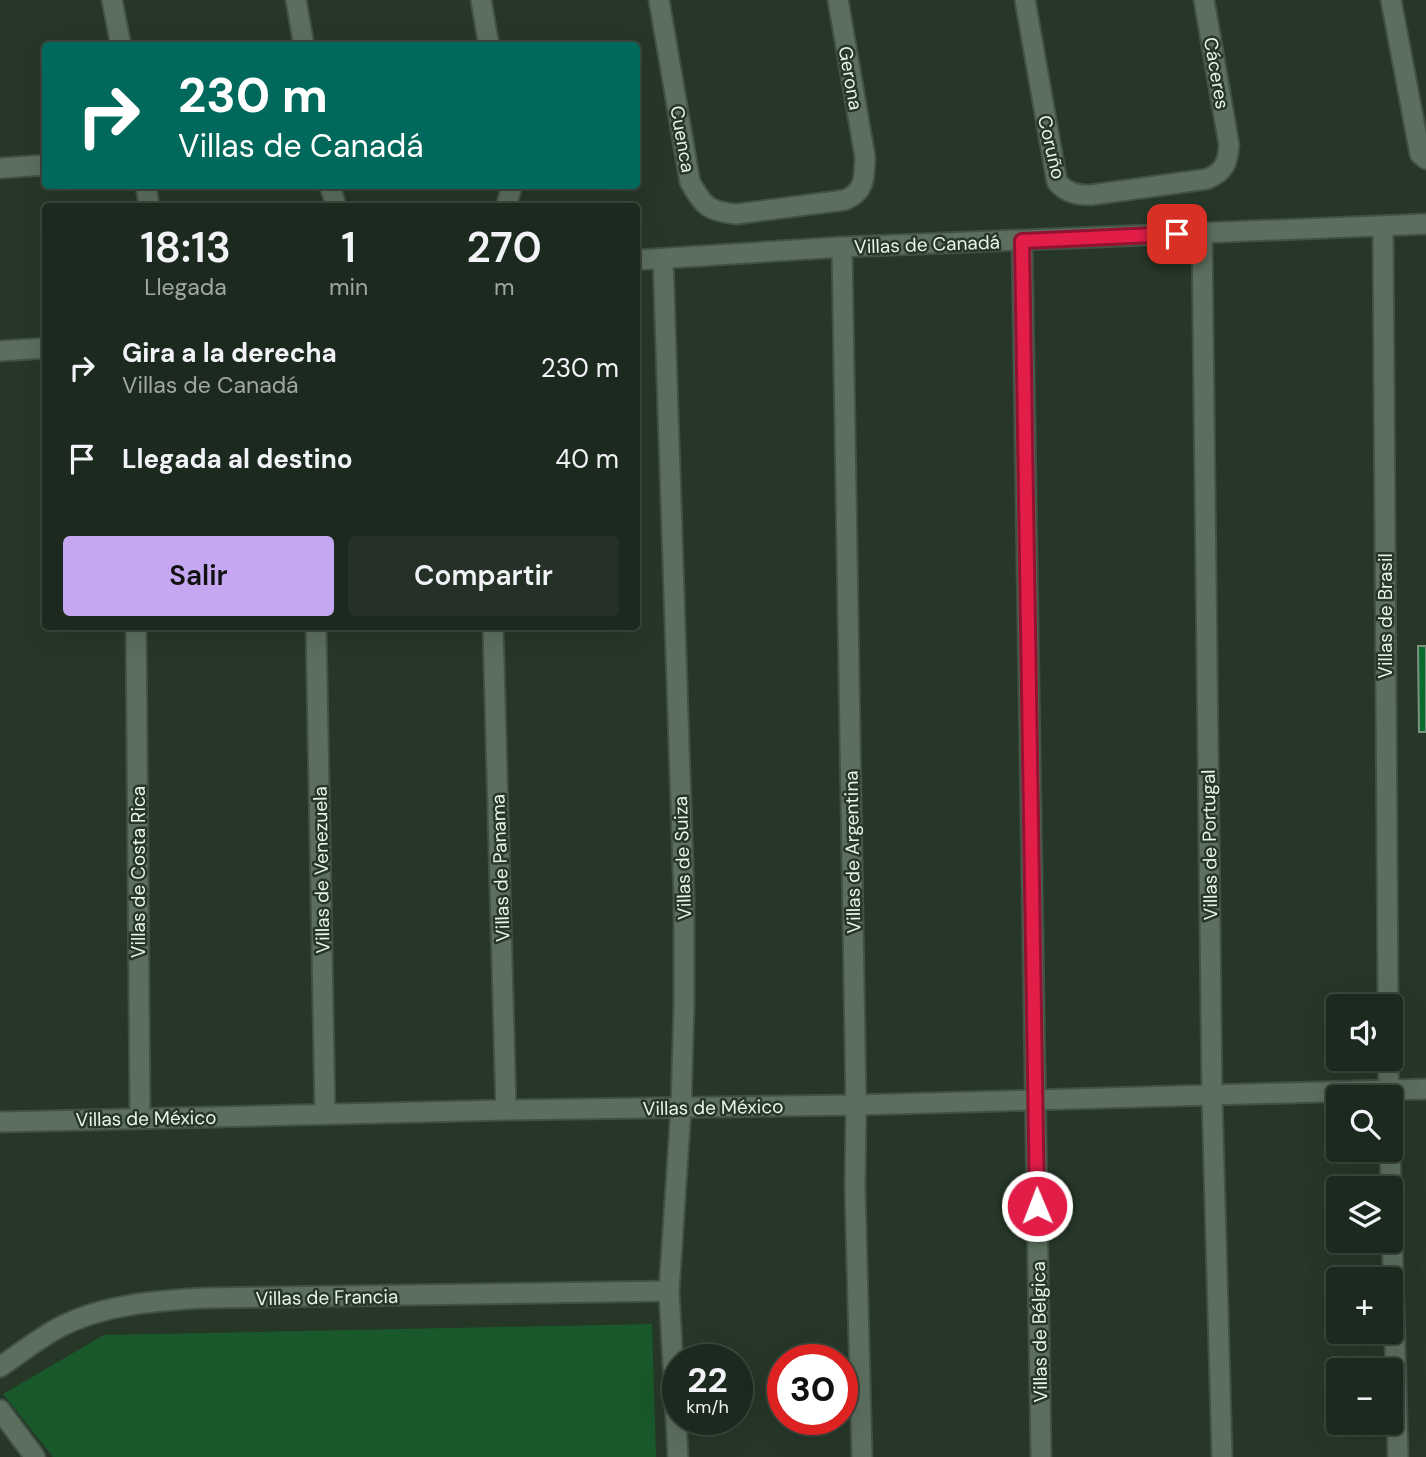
<!DOCTYPE html>
<html lang="es">
<head>
<meta charset="utf-8">
<style>
  :root { --surface:#1c291e; --page:#253127; --text:#f1f3f6; --muted:#a0a6a4; --line:#3a453c; --accent:#c5a7f1 }
  body { margin:0; font-family:"DM Sans",sans-serif; background:var(--page); color:var(--text); height:100vh; display:flex; flex-direction:column; font-size:26px; white-space:nowrap }
  * { box-sizing:border-box; margin:0 }
  p { font-size:23px; color:var(--muted) }
  .icon { flex:none; width:38px; height:38px; fill:none; stroke:currentColor; stroke-width:2; stroke-linecap:round; stroke-linejoin:round }
  .map { position:relative; flex:1; overflow:hidden }
  .panel { position:absolute; left:42px; top:203px; width:598px; height:427px; display:flex; flex-direction:column; background:var(--surface); border-radius:7px; box-shadow:0 7px 28px #0002,0 0 0 2px var(--line) }
  .panel>* { flex:none }
  .guide { position:absolute; left:42px; top:42px; width:598px; height:147px; border-radius:7px; box-shadow:0 7px 28px #0002,0 0 0 2px var(--line); background:#00695c; color:#fff; overflow:hidden }
  .tools { position:absolute; left:1326px; top:994px; display:grid; gap:14px }
  .tools a { display:grid; place-items:center; width:77px; height:77px; border-radius:7px; background:var(--surface); box-shadow:0 7px 28px #0002,0 0 0 2px var(--line); font-size:35px }
  .speed { position:absolute; left:662px; top:1344px; display:flex; gap:14px; font-size:35px; font-weight:700; text-align:center }
  .speed>* { display:grid; place-content:center; width:91px; height:91px; border-radius:50%; background:var(--surface); box-shadow:0 7px 28px #0002,0 0 0 2px var(--line); line-height:1 }
  .speed small { font-size:18px; font-weight:400 }
  .speed .limit { border:10px solid #d22; background:#fff; color:#111 }
  .pin { position:absolute; display:grid; place-items:center; width:60px; height:60px; color:#fff; margin:-30px; border-radius:14px; box-shadow:0 4px 10px #0006 }
  .me { position:absolute; width:77px; margin:-38px; rotate:359deg; stroke-linejoin:round; filter:drop-shadow(0 0 5px #0008) }
  .turn { display:flex; align-items:center; gap:24px; height:147px; padding:0 21px; font-size:32px }
  .turn .icon { width:91px; height:91px; stroke-width:2.5 }
  .turn b { display:block; font-size:49px; line-height:60px }
  .eta { display:flex; justify-content:space-evenly; align-items:center; height:119px; text-align:center }
  .eta b { font-size:42px; font-weight:600; line-height:49px }
  .button { display:flex; gap:14px; margin-top:auto; padding:14px 21px }
  .button a { flex:1; height:80px; border-radius:7px; background:var(--accent); color:#111; font-size:28px; font-weight:600; line-height:80px; text-align:center }
  .button a+a { background:var(--page); color:var(--text) }
  ul { padding:0; list-style:none }
  li { display:flex; align-items:center; gap:21px; height:91px; padding:0 21px }
  li div { flex:1 }
  li b { display:block; font-size:26px }
  li em { font-style:normal }
  .map>svg:first-child { display:block }
  .green { fill:#19582a }
  .building { fill:#086c2c; stroke:#7d917f; stroke-width:2 }
  .lines { fill:none; stroke-linecap:round; stroke-linejoin:round }
  .minor-casing { stroke:#425145; stroke-width:23 }
  .minor { stroke:#5c6f5e; stroke-width:19 }
  .route-casing { stroke:#92132f; stroke-width:18 }
  .route { stroke:#e11d48; stroke-width:12 }
  .labels { text-anchor:middle; stroke-width:5; stroke-linejoin:round; paint-order:stroke }
  .street-label { font-size:19px; fill:#e8f3e9; stroke:#263728 }
</style>
</head>
<body>
<div class="map">
<svg width="1426" height="1457" viewBox="0 0 1426 1457">
  <rect width="100%" height="100%" fill="#263728"/>
  <path class="green" d="M652,1324l4,133h-603l-50,-63 101,-59z"/>
  <path class="building" d="M1418,646h8v86h-7z"/>
  <g class="lines">
    <g class="minor-casing">
      <path id="minor" d="M112,0l9,46
        M296,0l8,46
        M481,0l8,46
        M659,0l31,182c13,24 19,30 47,32l108,-14c21,-9 19,-23 20,-43l-27,-157
        M1025,0l32,182c10,11 19,13 34,13l116,-16c17,-7 21,-16 22,-34l-25,-145
        M1391,0l29,154 6,5
        M0,168l46,-3
        M146,186l3,20
        M330,186l6,20
        M506,206l6,-20
        M1383,227l5,779
        M1202,233l10,863 10,361
        M1022,241l19,1216
        M842,247l14,858 -1,84 7,268
        M663,259l21,639v107l-3,103 -12,183 9,166
        M637,260l205,-13 584,-23
        M0,351l46,-3
        M136,626l4,491
        M316,626l9,488
        M493,626l13,484
        M1388,1059l1,38
        M0,1122l506,-12 350,-5 570,-16
        M1390,1150l1,38
        M1391,1197l7,260
        M0,1367c19,-13 38,-28 58,-39 45,-24 98,-27 147,-30l464,-7
        M0,1410l35,47"/>
    </g>
    <use href="#minor" class="minor"/>
  </g>
  <g class="lines">
    <g class="route-casing">
      <path id="route" d="M1037,1206l-15,-965 155,-7"/>
    </g>
    <use href="#route" class="route"/>
  </g>
  <g class="labels">
    <g class="street-label">
      <text transform="translate(1217 73) rotate(80)" y="7">Cáceres</text>
      <text transform="translate(851 78) rotate(80)" y="7">Gerona</text>
      <text transform="translate(683 139) rotate(80)" y="7">Cuenca</text>
      <text transform="translate(1052 147) rotate(77)" y="7">Coruño</text>
      <text transform="translate(927 244) rotate(-2)" y="7">Villas de Canadá</text>
      <text transform="translate(1385 616) rotate(-90)" y="7">Villas de Brasil</text>
      <text transform="translate(1209 845) rotate(-91)" y="7">Villas de Portugal</text>
      <text transform="translate(852 852) rotate(-91)" y="7">Villas de Argentina</text>
      <text transform="translate(682 858) rotate(-92)" y="7">Villas de Suiza</text>
      <text transform="translate(500 868) rotate(-92)" y="7">Villas de Panama</text>
      <text transform="translate(321 870) rotate(-91)" y="7">Villas de Venezuela</text>
      <text transform="translate(138 872) rotate(-90)" y="7">Villas de Costa Rica</text>
      <text transform="translate(713 1107) rotate(-1)" y="7">Villas de México</text>
      <text transform="translate(146 1118) rotate(-1)" y="7">Villas de México</text>
      <text transform="translate(327 1297) rotate(-1)" y="7">Villas de Francia</text>
      <text transform="translate(1039 1332) rotate(-91)" y="7">Villas de Bélgica</text>
    </g>
  </g>
</svg>
<div class="tools">
<a><svg class="icon" aria-label="sound" viewBox="0 0 24 24"><path d="M4 9h4l5-4v14l-5-4H4zM17 9q2 3 0 6"/></svg></a>
<a><svg class="icon" aria-label="search" viewBox="0 0 24 24"><circle cx="10" cy="10" r="6"/><path d="M15 15l6 6"/></svg></a>
<a><svg class="icon" aria-label="layers" viewBox="0 0 24 24"><path d="M12 4l9 5-9 5-9-5zM3 14l9 5 9-5"/></svg></a>
<a>+</a>
<a>−</a>
</div>
<div class="speed"><div>22<small>km/h</small></div><div class="limit">30</div></div>
<div class="pin" style="left:1177px;top:234px;background:#d93025"><svg class="icon" aria-label="arrive" viewBox="0 0 24 24"><path d="M6 21V4h12l-3 4 3 4H6"/></svg></div>
<svg class="me" style="left:1037px;top:1206px" viewBox="-20 -20 40 40"><circle r="17" fill="#e11d48" stroke="#fff" stroke-width="3"/><path d="M0-11L8 9 0 5-8 9z" fill="#fff"/></svg>
<div class="guide">
<div class="turn"><svg class="icon" aria-label="right" viewBox="0 0 24 24"><path d="M7 20v-9h11M14 6l5 5-5 5"/></svg><div><b>230 m</b>Villas de Canadá</div></div>
</div>
<section class="panel">
<div class="eta">
<div><b>18:13</b><p>Llegada</p></div>
<div><b>1</b><p>min</p></div>
<div><b>270</b><p>m</p></div>
</div>
<ul>
<li><svg class="icon" aria-label="right" viewBox="0 0 24 24"><path d="M7 20v-9h11M14 6l5 5-5 5"/></svg><div><b>Gira a la derecha</b><p>Villas de Canadá</p></div><em>230 m</em></li>
<li><svg class="icon" aria-label="arrive" viewBox="0 0 24 24"><path d="M6 21V4h12l-3 4 3 4H6"/></svg><div><b>Llegada al destino</b></div><em>40 m</em></li>
</ul>
<div class="button"><a>Salir</a><a>Compartir</a></div>
</section>
</div>
</body>
</html>
